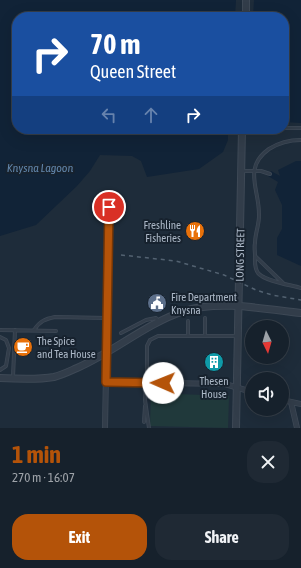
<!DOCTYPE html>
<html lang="en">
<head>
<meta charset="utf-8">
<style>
  :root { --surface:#16212c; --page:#1f2934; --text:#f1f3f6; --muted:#9ea3a9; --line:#353e48; --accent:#b45309 }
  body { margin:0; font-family:"Asap Condensed",sans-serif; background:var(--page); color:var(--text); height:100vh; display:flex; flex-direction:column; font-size:15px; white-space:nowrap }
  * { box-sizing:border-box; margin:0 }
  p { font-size:13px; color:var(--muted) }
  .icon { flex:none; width:22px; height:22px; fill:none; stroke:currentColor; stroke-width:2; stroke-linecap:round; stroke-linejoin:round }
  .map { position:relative; height:428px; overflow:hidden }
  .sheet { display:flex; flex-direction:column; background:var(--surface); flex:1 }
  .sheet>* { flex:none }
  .guide { position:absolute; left:12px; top:12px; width:277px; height:122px; border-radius:16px; box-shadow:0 4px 16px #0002,0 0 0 1px var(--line); background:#1a4fa0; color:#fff; overflow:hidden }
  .needle { width:26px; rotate:175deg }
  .buttons { position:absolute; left:245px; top:320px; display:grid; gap:8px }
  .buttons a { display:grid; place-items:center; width:44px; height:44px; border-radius:50%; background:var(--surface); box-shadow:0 4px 16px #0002,0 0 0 1px var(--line); font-size:20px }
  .pin { position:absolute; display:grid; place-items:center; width:34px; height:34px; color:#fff; margin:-17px; border:2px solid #fff; border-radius:50%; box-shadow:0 1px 4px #0007 }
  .me { position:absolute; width:44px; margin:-22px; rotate:271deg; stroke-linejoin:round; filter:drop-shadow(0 0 3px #0008) }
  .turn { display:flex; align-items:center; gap:14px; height:84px; padding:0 12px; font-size:18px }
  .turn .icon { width:52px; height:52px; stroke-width:2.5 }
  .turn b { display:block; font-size:28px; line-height:34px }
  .lanes { display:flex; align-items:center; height:38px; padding:0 12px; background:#0003; justify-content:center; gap:20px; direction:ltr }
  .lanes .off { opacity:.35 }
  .round { display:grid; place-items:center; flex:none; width:42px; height:42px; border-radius:16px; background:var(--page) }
  .summary { display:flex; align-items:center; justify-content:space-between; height:68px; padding:0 12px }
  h1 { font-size:24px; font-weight:700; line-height:30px; color:var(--accent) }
  .primary-button { display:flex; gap:8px; margin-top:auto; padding:8px 12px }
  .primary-button a { flex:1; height:46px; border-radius:16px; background:var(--accent); color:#fff; font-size:16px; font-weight:700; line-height:46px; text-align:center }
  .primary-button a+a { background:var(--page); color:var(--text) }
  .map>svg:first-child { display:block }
  .green { fill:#20393b }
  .water { fill:#112337 }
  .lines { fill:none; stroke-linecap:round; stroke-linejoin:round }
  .service-casing { stroke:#3e4956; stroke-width:4 }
  .minor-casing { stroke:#3e4956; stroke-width:6 }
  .tertiary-casing { stroke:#3e4956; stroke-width:8 }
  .service { stroke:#323d4a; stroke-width:2.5 }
  .minor { stroke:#323d4a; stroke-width:4.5 }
  .tertiary { stroke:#323d4a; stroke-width:6 }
  .rail { stroke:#536271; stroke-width:1.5; stroke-dasharray:4 4; stroke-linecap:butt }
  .route-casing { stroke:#753606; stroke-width:10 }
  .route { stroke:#b45309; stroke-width:7 }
  .labels { text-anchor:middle; stroke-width:4; stroke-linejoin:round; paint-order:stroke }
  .poi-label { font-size:11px; fill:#acb8c7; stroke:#17222e; text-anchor:start }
  .street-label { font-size:11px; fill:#acb8c7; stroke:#17222e }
  .water-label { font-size:12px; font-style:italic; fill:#6185aa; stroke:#17222e }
</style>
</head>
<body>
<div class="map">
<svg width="301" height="428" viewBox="0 0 301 428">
  <rect width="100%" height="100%" fill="#1e2c3a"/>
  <path class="green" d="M151,393l78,3 -1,32 -78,-2z"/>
  <path class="water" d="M0,0h236l-1,17h-218v112h211v11l-5,12 -24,17 -52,8 -6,-16 -9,-5 -32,-1 -10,16 -13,15 -41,39 -36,11z
    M254,0h47v123l-17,-1v-105h-31z
    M296,161h5v105l-24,-11v-17l5,-9v-24l-7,-15 3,-8 -10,-6 3,-5 9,5 -2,-6z"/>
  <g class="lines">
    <g class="service-casing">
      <path id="service" d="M284,128h17
        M301,140c-12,0 -21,2 -32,9 -27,19 -9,41 -10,67 0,9 -4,18 -4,27 -1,4 0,8 0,12 0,7 -1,12 3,18 6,8 33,12 43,15
        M242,171h19l9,3
        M255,256l28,27
        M205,318v18
        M188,321v15
        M0,330l56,1
        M34,330c6,-9 11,-11 21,-13l52,1
        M121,333l25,-13 10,-2 2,3
        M0,337l6,3 3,8 -3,18 -6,4
        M13,377l2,-47
        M146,383l-1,17 4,28
        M147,383v-37l3,-6 8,-4h80
        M144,422l1,-16"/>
    </g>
    <g class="minor-casing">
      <path id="minor" d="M106,382l119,2 27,8
        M282,400l19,4
        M291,402l6,26
        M105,428l4,-221"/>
    </g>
    <g class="tertiary-casing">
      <path id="tertiary" d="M246,17v-17
        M0,378c18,1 37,2 54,-1 8,-2 16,-6 23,-9 37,-16 68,-44 107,-57 35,-11 81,-2 117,2
        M236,428l6,-299"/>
    </g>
    <use href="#service" class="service"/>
    <use href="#minor" class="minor"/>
    <use href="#tertiary" class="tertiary"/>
    <path class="rail" d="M121,255l55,6 48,14 32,15 16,5 29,5"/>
  </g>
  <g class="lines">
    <g class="route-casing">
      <path id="route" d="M109,207l-3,175 57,1"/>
    </g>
    <use href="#route" class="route"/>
  </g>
  <defs>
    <g id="restaurant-disc" transform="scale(1)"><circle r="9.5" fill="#e8710a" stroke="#17222e"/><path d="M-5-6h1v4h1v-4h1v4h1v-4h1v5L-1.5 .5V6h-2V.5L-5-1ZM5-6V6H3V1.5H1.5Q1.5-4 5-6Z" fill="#fff"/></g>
    <g id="civic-disc" transform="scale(1)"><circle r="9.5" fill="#5c6f8a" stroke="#17222e"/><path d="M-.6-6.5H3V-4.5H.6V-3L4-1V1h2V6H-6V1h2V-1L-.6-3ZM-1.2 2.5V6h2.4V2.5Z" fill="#fff"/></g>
    <g id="cafe-disc" transform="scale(1)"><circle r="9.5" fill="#e8710a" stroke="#17222e"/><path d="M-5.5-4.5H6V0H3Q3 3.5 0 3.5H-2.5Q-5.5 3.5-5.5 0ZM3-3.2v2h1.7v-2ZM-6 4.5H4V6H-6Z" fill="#fff"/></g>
    <g id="building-disc" transform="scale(1)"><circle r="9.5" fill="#0f9aa8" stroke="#17222e"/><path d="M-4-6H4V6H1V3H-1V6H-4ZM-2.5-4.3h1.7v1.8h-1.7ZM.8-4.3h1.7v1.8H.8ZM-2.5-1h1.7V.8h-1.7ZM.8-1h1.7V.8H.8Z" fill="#fff"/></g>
  </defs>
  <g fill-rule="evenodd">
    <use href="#restaurant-disc" x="195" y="231"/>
    <use href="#civic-disc" x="157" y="303"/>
    <use href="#cafe-disc" x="23" y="347"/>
    <use href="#building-disc" x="214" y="362"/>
  </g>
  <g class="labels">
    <g class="poi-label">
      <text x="181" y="229" text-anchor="end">Freshline<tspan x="181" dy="13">Fisheries</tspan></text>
      <text x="171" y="301">Fire Department<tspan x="171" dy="13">Knysna</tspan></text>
      <text x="37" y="345">The Spice<tspan x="37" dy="13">and Tea House</tspan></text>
      <text x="214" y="385" text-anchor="middle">Thesen<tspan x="214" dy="13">House</tspan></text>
    </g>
    <g class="street-label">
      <text transform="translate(240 255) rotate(-89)" y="4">LONG STREET</text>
    </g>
    <g class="water-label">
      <text x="40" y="172">Knysna Lagoon</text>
    </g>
  </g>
</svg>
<div class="buttons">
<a><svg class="needle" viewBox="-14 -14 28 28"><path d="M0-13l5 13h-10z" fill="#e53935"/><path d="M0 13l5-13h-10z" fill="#9ea3a9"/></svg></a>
<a><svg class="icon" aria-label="sound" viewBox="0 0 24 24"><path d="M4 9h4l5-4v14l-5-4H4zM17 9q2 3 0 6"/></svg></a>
</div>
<div class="pin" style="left:109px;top:207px;background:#d93025"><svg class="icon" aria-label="arrive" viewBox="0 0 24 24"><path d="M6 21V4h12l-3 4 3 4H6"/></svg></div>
<svg class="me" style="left:163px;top:383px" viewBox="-20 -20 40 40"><circle r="19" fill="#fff"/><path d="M0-13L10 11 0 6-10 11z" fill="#b45309"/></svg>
<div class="guide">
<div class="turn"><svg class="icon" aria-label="right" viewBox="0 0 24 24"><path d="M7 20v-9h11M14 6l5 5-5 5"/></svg><div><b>70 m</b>Queen Street</div></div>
<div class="lanes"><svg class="icon off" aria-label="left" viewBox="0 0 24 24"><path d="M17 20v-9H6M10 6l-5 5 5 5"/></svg><svg class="icon off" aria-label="ahead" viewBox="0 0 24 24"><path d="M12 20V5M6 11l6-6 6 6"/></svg><svg class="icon" aria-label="right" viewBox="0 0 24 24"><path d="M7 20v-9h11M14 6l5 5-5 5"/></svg></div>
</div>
</div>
<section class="sheet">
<div class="summary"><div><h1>1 min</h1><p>270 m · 16:07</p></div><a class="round"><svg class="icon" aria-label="close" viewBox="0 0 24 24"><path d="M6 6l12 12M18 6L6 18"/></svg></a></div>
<div class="primary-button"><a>Exit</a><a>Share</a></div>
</section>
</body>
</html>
